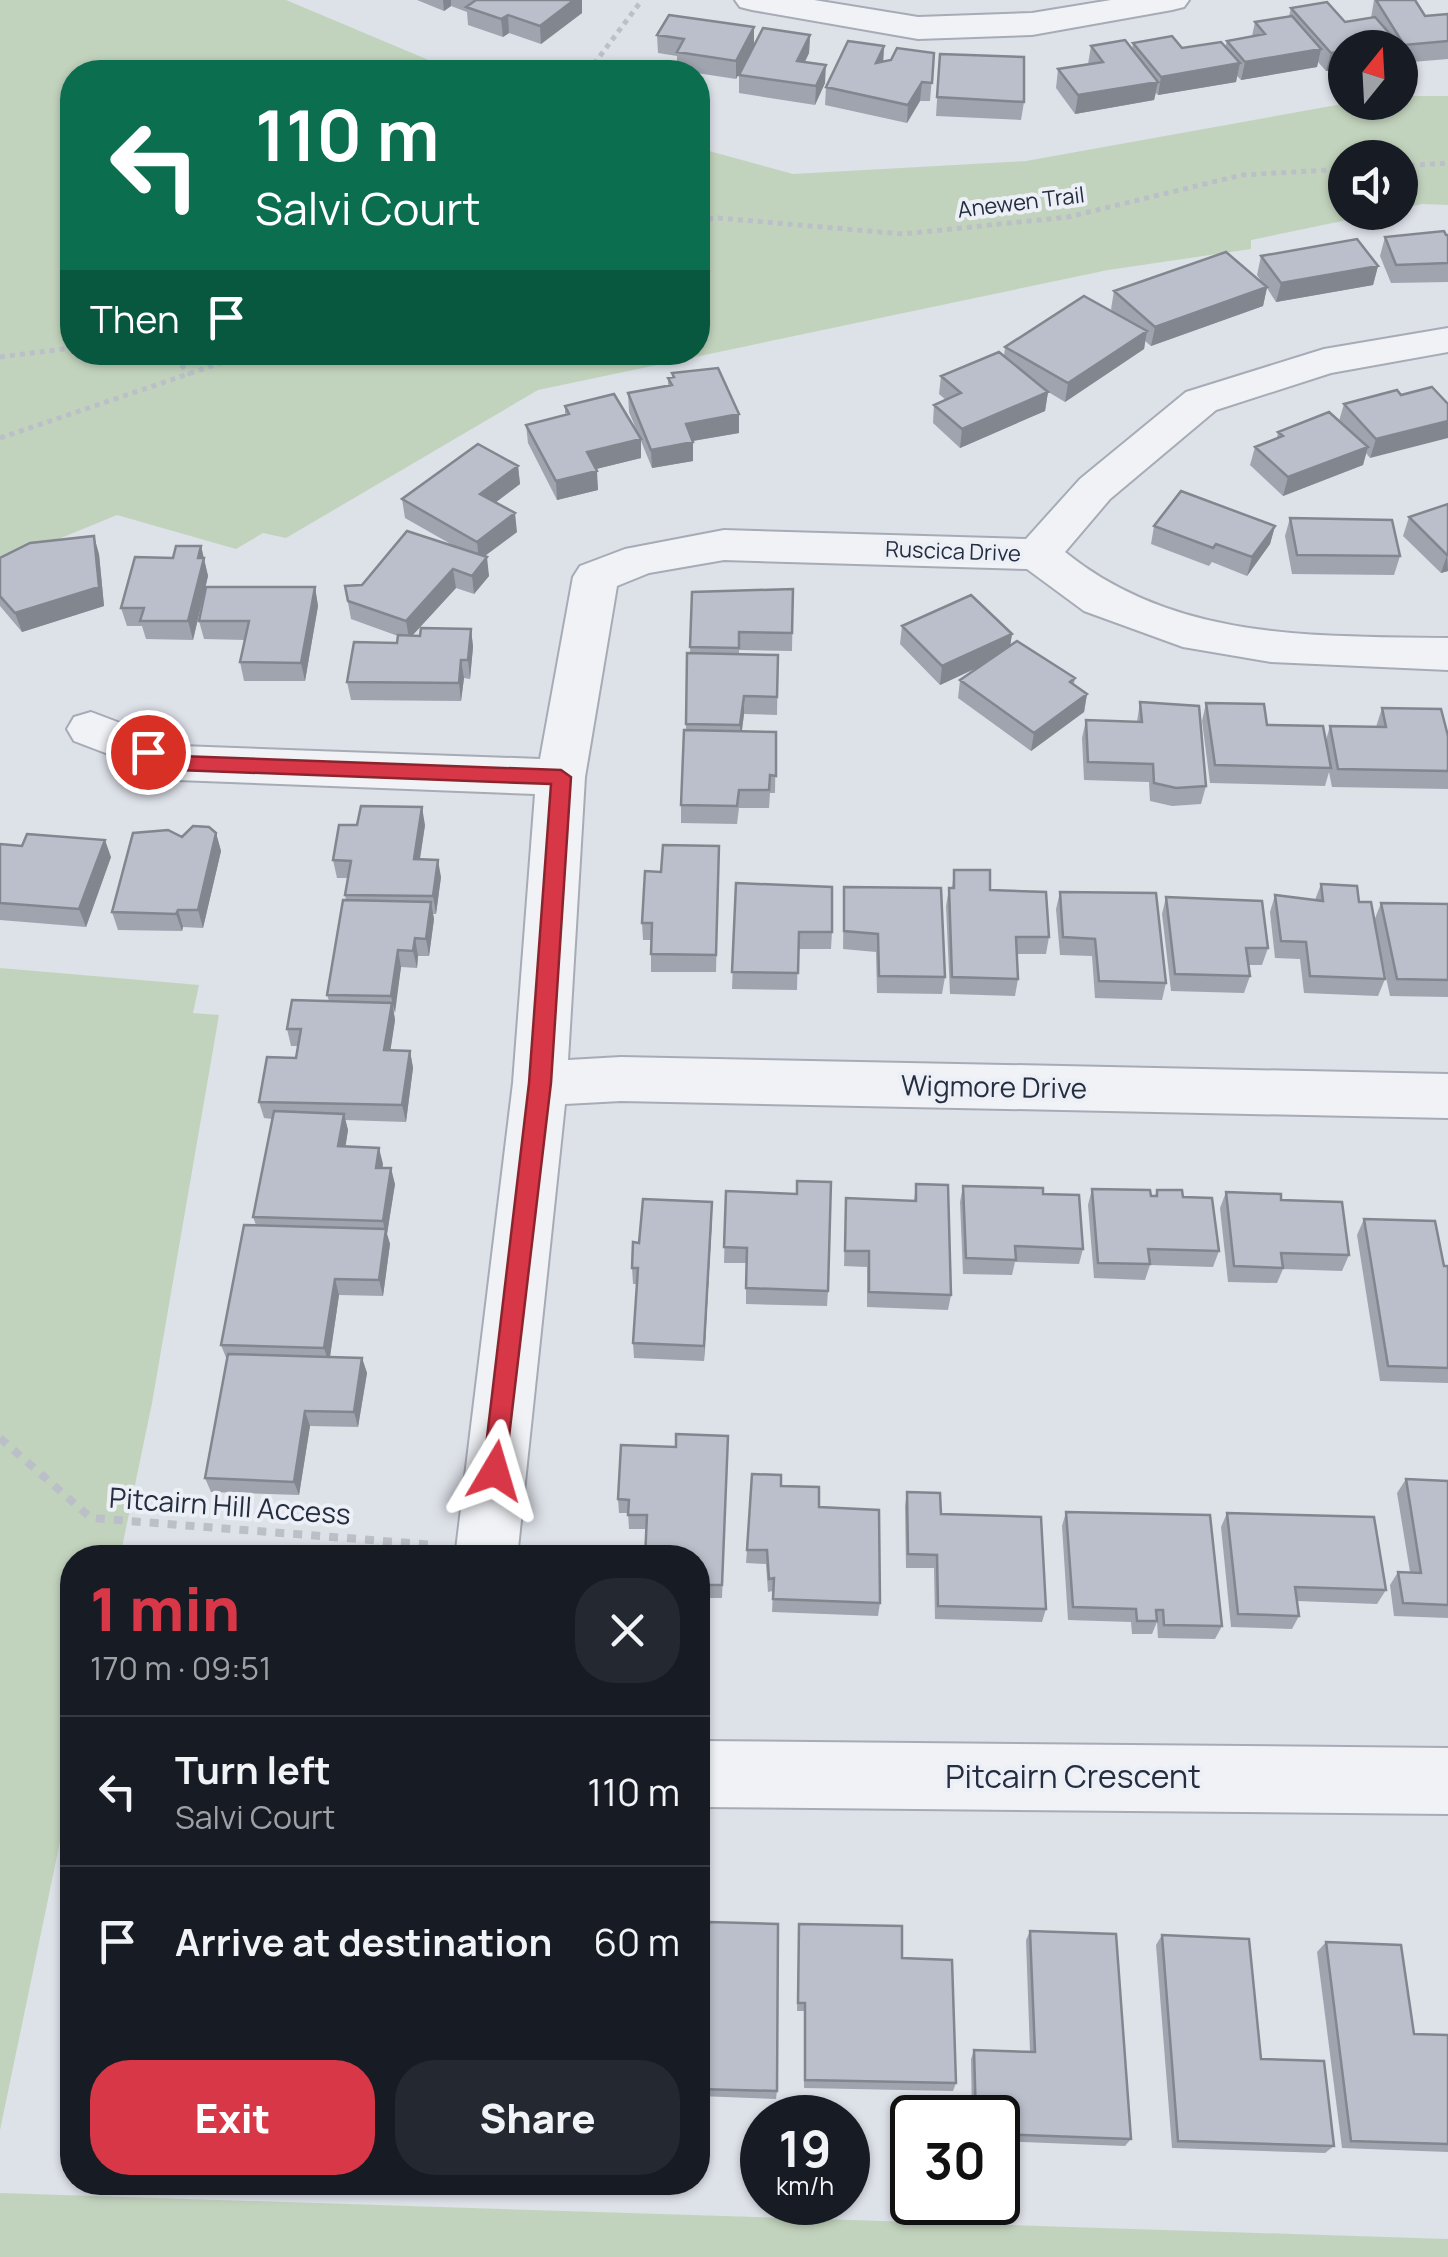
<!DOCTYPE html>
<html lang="en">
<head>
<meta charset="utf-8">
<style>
  :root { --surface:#171b24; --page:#242831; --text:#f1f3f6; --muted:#9ea1a6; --line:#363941; --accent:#d83747 }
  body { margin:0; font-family:Manrope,sans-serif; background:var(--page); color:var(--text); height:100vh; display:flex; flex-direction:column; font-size:38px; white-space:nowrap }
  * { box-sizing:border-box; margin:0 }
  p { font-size:32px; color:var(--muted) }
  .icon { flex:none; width:55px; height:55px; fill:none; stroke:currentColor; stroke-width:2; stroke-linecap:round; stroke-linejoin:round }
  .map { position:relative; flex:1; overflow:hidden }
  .sheet { position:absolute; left:60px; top:1545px; width:650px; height:650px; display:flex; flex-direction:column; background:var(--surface); border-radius:40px; box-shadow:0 2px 8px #0004 }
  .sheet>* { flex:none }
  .guide { position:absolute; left:60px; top:60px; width:650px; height:305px; border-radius:40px; box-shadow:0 2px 8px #0004; background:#0b6e4f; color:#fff; overflow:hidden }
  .needle { width:65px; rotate:18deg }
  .tools { position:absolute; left:1328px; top:30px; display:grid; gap:20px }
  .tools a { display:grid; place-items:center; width:90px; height:90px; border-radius:50%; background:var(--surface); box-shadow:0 2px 8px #0004; font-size:50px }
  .speed { position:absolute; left:740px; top:2095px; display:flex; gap:20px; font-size:50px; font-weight:700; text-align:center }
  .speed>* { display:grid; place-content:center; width:130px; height:130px; border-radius:50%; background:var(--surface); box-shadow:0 2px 8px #0004; line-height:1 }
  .speed small { font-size:25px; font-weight:400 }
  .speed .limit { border:5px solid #111; border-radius:15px; background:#fff; color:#111 }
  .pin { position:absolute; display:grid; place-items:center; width:85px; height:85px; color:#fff; margin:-42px; border:5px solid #fff; border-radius:50%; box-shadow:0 2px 10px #0007 }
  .me { position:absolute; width:110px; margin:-55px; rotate:7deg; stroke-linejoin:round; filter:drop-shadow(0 0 8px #0008) }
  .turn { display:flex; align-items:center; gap:35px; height:210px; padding:0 30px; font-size:45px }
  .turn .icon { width:130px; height:130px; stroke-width:2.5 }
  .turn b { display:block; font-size:70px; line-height:85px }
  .then { display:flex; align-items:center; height:95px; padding:0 30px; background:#0003; gap:20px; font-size:38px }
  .round { display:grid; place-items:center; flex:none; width:105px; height:105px; border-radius:40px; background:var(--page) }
  .headline { display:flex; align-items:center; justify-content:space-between; height:170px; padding:0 30px }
  h1 { font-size:60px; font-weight:800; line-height:75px; color:var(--accent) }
  .button { display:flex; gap:20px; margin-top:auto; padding:20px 30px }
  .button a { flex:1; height:115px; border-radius:40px; background:var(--accent); color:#fff; font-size:40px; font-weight:800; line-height:115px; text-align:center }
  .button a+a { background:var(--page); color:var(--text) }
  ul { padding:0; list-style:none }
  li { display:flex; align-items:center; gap:30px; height:150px; padding:0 30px; border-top:2px solid var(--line) }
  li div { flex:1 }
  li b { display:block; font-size:38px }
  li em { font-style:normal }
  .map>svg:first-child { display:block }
  .green { fill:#c2d3bd }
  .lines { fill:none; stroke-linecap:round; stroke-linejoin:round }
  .street-casing { stroke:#a6abb6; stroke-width:4 }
  .path-far1 { stroke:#bbbfc7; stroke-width:5; stroke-dasharray:5 5; stroke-linecap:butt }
  .path { stroke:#bbbfc7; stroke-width:8; stroke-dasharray:9 9; stroke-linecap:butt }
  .street { fill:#f0f2f6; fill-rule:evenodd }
  .wall { fill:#a0a4af }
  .shaded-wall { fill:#82868e }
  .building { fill:#babfcb; stroke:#82868e; stroke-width:2.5 }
  .route { fill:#d83747; stroke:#8c242e; stroke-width:2.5 }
  .labels { text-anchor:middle; stroke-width:8; stroke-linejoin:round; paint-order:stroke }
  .far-street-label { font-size:22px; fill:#252d40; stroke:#ecf0f6 }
  .street-label { font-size:28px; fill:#252d40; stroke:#ecf0f6 }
  .near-street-label { font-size:32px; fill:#252d40; stroke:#ecf0f6 }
</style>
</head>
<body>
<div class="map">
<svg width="1448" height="2257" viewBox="0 0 1448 2257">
  <rect width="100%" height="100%" fill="#dde1e8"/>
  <path class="green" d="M0,0h286l171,72h-385v280h626v-204l95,26 233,-13 322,-58 52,-1v-6h48v109l-26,-1 -22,5v-51h-55v54l36,1 -130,27v9l-143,21 -570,120 -252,148 -23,-5 -27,16 -119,-34 -117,48z
    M0,968l199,17 -6,28 26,2 -67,388 -32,154 -48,1v226l-72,346z
    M0,2193l1448,46v18h-1448z"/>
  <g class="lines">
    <g class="street-casing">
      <path id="street" d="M735,0h79l104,17 114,-4 79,-13h78l-5,7 -12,3 -140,25 -114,4 -166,-29 -12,-3z
        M1448,328v24l-117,21 -115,37 -106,89 -45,53c110,89 248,84 383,86v32l-177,-8 -88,-15 -99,-36 -57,-42 -303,-9 -75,13 -32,13 -32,191 -17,283 53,-3 827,17v44l-827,-17 -56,3 -48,454h-62l58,-475 22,-289 -358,-14 -103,-39 -7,-12 7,-12 17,-5 90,34 359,13 33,-182 7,-11 45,-17 99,-19 302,9 54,-60 106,-87 138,-43z
        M698,1741l750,7v66l-750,-7z"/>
    </g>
    <path class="path-far1" d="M588,72l54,-72
      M1400,166l48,-3
      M698,220l20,-2 185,16 165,-17 174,-42 103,-6
      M155,352l20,7 16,16
      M0,357l72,-9
      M0,438l253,-86"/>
    <path class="path" d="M0,1438l91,80 344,27"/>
    <use href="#street" class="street"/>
  </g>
  <path class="wall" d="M417,0h165v13l-41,31 -32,-11 -6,4 -35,-12 -1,-13 -16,-6 -7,5z
    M1374,0h41l10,16 23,-2v45l-48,4v-15h-55v20l-19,3 -8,-9 -1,5 -76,13 -4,-4 -1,6 -78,13 -2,-2 -2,7 -79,14 -19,-26 2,-19 30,-5 3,-18 41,4 1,-7 49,5 43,-1 2,-6 25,-5 3,-14 34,-6 2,-8 54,14 26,-4z
    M754,27v18l-18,34 -59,-9v-14l-19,-3 -1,-18z
    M810,35l-1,18 -4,9 20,21 -10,22 -76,-12v-18z
    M884,46l-1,16 51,-9 -4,48h-10l-13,22 -82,-18 1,-18z
    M940,54l84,48 -3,18 -85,-4z
    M1448,235v47l-57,1 -11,-27 5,-19z
    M1261,256l117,10 -5,19 -97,17 -9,-14 -4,18 -112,40 -6,-5 -1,8 -79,53 -20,-12 3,2 -3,19 -85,37 -27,-25 1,-18 12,-5 -7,-6 2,-18 63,-20 1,-9 109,-34 -3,-4 3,-18 150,-6 -7,-10z
    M672,373l67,60 -46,8v20l-41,7 -11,-27v17l-45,11 2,21 -41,10 -29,-57 -2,-18 39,-10v-9l74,30 -10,-24 -1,-19 40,-7v-8l4,-1z
    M1397,390l-27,68 -4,-5 -3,12 -80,31 -33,-31 5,-18 22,-9 1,-6 61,-11 5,-17z
    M518,466l2,18 -24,18 21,30 -32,24 4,20 -15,18 -18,-6 -44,48 59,-7 2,18 -3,32 -6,-1 -3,23 -110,-1 -4,-18 50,-39 1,-7 -47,-17 -6,-33 17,-1 94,-38 -51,-29 -3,-19z
    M1448,504v67l-7,2 -38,-37 6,-19z
    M1290,518l110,38 -6,19 -102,-1 -7,-38z
    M1154,526h121l-5,18 -23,32 -35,-14 -3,4 -58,-22z
    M201,546l7,30 -15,64 -47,-1 -4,-13h-15l-6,-18 52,-50z
    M99,554l5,52 -82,26 -22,-26v-48z
    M315,587l3,19 -13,75h-61l-4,-19 5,-22 -41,-1 -5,-18z
    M793,589l-1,62 -53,-1v4l39,1 -1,60 -33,-1 -2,17 34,1 -1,61h-5l-1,15h-30l-2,16 -56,-1v-18l5,-75 1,-77 3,1 2,-62z
    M902,626l110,8 -2,12 65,32 -1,6 13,10 -3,18 -53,39 -73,-53 2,-18 22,-15 -42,20 -40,-41z
    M1140,702l66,84 -5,18 -29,2 -22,-5 -1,-19 -65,-2 -2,-42 4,-18 51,2z
    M1206,703l61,22 59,15 4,-14 46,1 6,-19 66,28v53l-116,-2 -3,-15 -4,14 -115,-3 -8,-62z
    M425,825l-5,34 21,18 -5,37h-3l1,5 -5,37h-11l-1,12 -16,-1 -7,46 1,7 -5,30 20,1 3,17 -7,54 -61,-2 3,10 -3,17 38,17 -1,4 13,16 -8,50 3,10 -7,52 -44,-1 -9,62 32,1 5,15 -9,54 -48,-1 -11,69 -88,-3 -6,-14 22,-118 -6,-15 35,-120 -3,-8 19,-98 -8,-1 -5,-16 37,-44 2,-12h-7l-4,-17 42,-28 -2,-6 19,-95 -1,-5 3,-17h-11l-4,-18z
    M216,833l5,18 -18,77 -20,-1 -1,4 -64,-1 -6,-18 70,-75z
    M0,844l111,13 -25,70 -86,-7z
    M719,846l-3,126h-65v-32h-8l-1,-17 19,-51z
    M954,870l36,20 59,47 -3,17h-29l1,25 -3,17 -65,-2 -4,-88 3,-18h3z
    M736,883l96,49 -1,17h-33l-1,41 -65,-1z
    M1321,884l38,18 26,77 -7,17 -74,-3 -4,-34 -25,-1 -5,-46 5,-17 40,5z
    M844,887l101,90 -3,17 -65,-1 -1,-41 -33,-3z
    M1060,892l106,91 -4,17 -67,-2 -3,-42 -32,-1 -4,-46z
    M1166,897l102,51 -6,17h-14l2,11 -6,17 -73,-2 -9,-77z
    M1381,903l67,1v93l-58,-1 -16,-75z
    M916,1184l35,111 -3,15 -81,-3v-40l-23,-1 2,-68 68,3z
    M963,1186l80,8 40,55 -4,15 -64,-2 -3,13 -49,-1 -3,-72z
    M1092,1189l63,7 2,-6 26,7 36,54 -6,16 -63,-2 -5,15 -51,-2 -6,-73z
    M726,1191l102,100 -1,15 -81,-2v-41h-22z
    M1226,1192l55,8 68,55 -7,16 -59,-2 -6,14 -49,-1 -8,-74z
    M712,1218l-8,143 -70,-3 -1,-15 4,-59h-4l-1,-16 7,-25z
    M1364,1219l80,47h4v117l-68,-2 -23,-146z
    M728,1436l-6,162h-24v-40l-51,-29h-18l-1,-16h-9l-1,-14 58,-52z
    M1406,1479l42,2v137l-54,-2 -4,-31 8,-13h12l-13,-79z
    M781,1486l38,21 61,96 -2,13 -106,-4 1,-21 -5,1 -2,-28 -20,-1 1,-13z
    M907,1492l34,22 105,95 -4,13 -107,-3 -1,-51h-28l-1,-62z
    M1066,1512l156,114 -7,13 -57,-1 -1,-16 -5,12h-20l-1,-12 -63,-2 -6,-94z
    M1227,1513l159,77 -9,14 -80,-3 2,15 -7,13 -61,-2 -10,-100z
    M799,1924l103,34 54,125 -3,8 -149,-3v-77h-7z
    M1030,1931l101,208 -6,7 -127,-5v-23h-26l-1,-59 3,-9 56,2 -4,-112z
    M1162,1935l99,124 73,87 -9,7 -153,-5 -16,-203z
    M1326,1942l88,92 34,1v117l-106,-4 -25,-196z
    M698,1982l79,109 -1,8 -78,-3z"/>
  <path class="shaded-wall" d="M443,0h8v6l-7,5z
    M574,0h8v13l-41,31 -1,-18z
    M508,15l1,18 -6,4 -2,-18z
    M754,27v18l-18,34v-18z
    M810,35l-1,18 -13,26 1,-18z
    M1397,42l-1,6h-33z
    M884,46l-1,19 -7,-2z
    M1321,49l-4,18 -76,13 4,-18z
    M1345,51v17l-19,3 5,-18z
    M1240,63l-4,19 -78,13 3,-18z
    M826,65l-1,18 -10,22 1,-19z
    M922,82l-2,19 -13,22 1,-18z
    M1158,82l-4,18 -79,14 3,-19z
    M1378,266l-5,19 -97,17 5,-19z
    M1267,287l-4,19 -112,40 4,-19z
    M1147,331l-3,18 -79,53 3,-19z
    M1048,392l-3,19 -85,37 2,-19z
    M739,414v19l-53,9v-18z
    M1448,421v17l-78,20 6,-19z
    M641,439v19l-53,13 -1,-19z
    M693,442v19l-41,7 -1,-18z
    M1368,447l-5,18 -80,31 5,-19z
    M518,466l2,18 -37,28 -3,-18z
    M597,471l1,19 -41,10 -1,-19z
    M515,513l2,19 -38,28 -2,-18z
    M1275,526l-5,18 -23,32 5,-19z
    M94,536l5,18 5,52 -82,26 -7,-19z
    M201,546l7,30 -15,64 -5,-19z
    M1447,555l1,16 -7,2z
    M487,557l2,19 -15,18 -2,-18z
    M453,569l3,19 -47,51 -3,-18z
    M315,587l3,19 -13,75 -4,-18z
    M471,629l2,18 -3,32 -2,-19z
    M1012,634l-3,19 -69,32 2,-19z
    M461,660l3,18 -3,23 -2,-18z
    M1087,694l-3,18 -53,39 3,-18z
    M744,696v18l-4,29v-18z
    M422,807l3,18 -8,52 -3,-18z
    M216,833l5,18 -18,77 -5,-18z
    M105,840l6,17 -25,70 -7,-18z
    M438,860l3,17 -5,37 -3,-18z
    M431,902l3,17 -5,37 -3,-17z
    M178,910l5,17 -1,4 -6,-17z
    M415,938l3,18 -1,12 -4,-17z
    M398,950l3,17 -6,46 -4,-17z
    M392,1003l3,17 -7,47 -4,-17z
    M410,1051l3,17 -7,54 -4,-17z
    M344,1114l4,16 -5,33 -5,-17z
    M379,1148l4,16 -3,20 -4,-16z
    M391,1168l4,16 -8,50 3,10 -7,52 -4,-16 6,-48 -2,-11z
    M712,1202v16l-8,143v-15z
    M335,1279l4,16 -10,68 -5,-15z
    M362,1358l5,15 -9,54 -4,-15z
    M305,1411l5,15 -11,69 -5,-13z"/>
  <path class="building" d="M476,0h98l-34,26 -32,-11 -7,4 -35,-12z
    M1376,0h39l10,16 23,-2v27l-44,4z
    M1327,2l18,20 30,-5 22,25 -34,6h-18v3l-14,2 -40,-45z
    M669,15l85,12 -18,34 -59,-9 7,-13 -27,-4z
    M1292,16l29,33 -76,13 -18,-21 38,-7 -10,-12z
    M763,28l47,7 -13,26 29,4 -10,21 -77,-11z
    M1172,36l10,12 39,-6 19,21 -79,14 -28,-34z
    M1125,40l33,42 -80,13 -20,-26 45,-7 -12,-16z
    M848,41l36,5 -8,17 15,-3 6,-12 37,5 -2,30 -10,-1 -14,23 -82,-18z
    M940,54l84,3v45l-87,-5z
    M1444,231l2,4h2v28l-52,2 -11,-28z
    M1357,239l21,27 -97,17 -20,-27z
    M1226,252l41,35 -112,40 -41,-36z
    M1084,296l63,35 -79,52 -63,-36z
    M999,352l49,40 -86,37 -28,-24 27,-12 -20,-17z
    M718,368l21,46 -53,10 7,18 -42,8 -23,-57 44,-8 -4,-7 6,-1 -2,-4z
    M1432,387l16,17v17l-72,18 -32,-35 53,-14 4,5z
    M614,394l27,45 -54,13 10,19 -41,10 -30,-56 43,-11 -4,-8z
    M1329,412l39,35 -80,30 -33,-30 28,-11 -5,-4z
    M478,444l40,22 -38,28 35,19 -38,29 -75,-43z
    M1181,491l94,35 -23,31 -36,-13 -3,4 -59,-22z
    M1448,504v51h-1l-38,-38z
    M1290,518l102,2 8,36 -103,-1z
    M407,531l80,26 -15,19 -19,-7 -47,52 -58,-20 -3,-15 17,-1z
    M94,536l5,51 -84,26 -15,-17v-38l30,-15z
    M176,546h25l-3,12h6l-16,63h-48l4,-13h-23l14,-51 38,1z
    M206,587h109l-14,76 -61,-1 9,-41h-50z
    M793,589l-1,44 -53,-1v16l-49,-1 2,-55z
    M971,595l41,39 -70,32 -40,-40z
    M421,628l50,1 -3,31h-7l-2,23 -112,-1 7,-40 43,1 1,-8 22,1z
    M1017,641l58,37 -5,4 17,12 -53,39 -74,-53z
    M687,653l91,2 -1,42 -33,-1 -4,29 -54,-1z
    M1140,702l59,4 7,80 -30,2 -22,-5 -1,-19 -65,-2 -2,-42 56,2z
    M1206,703l58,1 3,21 56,1 8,42 -116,-3z
    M1382,708l59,1 7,27v35l-110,-2 -8,-43 56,1z
    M684,730l92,2v44l-6,-1 -1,15h-30l-2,16 -56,-1z
    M361,806l61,1 -8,52 24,1 -5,36 -88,-1 6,-34 -18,-1 6,-35h18z
    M193,826l16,1 7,6 -18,77h-20l-2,4 -64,-2 21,-79 35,-3 14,7z
    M27,834l78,6 -26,69 -79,-6v-59l22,2z
    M663,845l56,1 -3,109 -65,-1 1,-31h-10l3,-52 16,1z
    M954,870h36v20l56,2 3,45h-33l2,42 -66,-2 -3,-89h5z
    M736,883l96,4v45h-33l-1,41 -66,-1z
    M1321,884l36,2 2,16h12l14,77 -75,-3 -4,-34 -25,-1 -6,-46 48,6z
    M844,887l97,1 4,89 -66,-1 -1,-42 -34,-3z
    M1060,892l96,1 10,90 -67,-2 -4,-42 -32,-2z
    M1166,897l96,4 6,47h-22l4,28 -75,-2z
    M343,900l88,2 -5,37 -11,-1 -2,13 -15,-1 -7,46 -64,-1z
    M1381,903l67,1v76l-51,-1z
    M292,1000l100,3 -8,47 26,1 -8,54 -143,-3 8,-45 29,1 5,-29h-14z
    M274,1111l70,3 -6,32 41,2 -3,20h15l-8,53 -130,-4z
    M797,1181l34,1 -3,109 -82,-3 1,-40 -23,-1 2,-56 71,3z
    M916,1184l32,1 3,110 -82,-3v-41h-24l1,-53 70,3z
    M963,1186l80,2v6l36,1 4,54 -68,-3 1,14 -50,-2z
    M1092,1189l58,1 1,6h6v-6h25l1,7 29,1 7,53 -71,-2 2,15 -52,-1z
    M1226,1192l55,2v6l61,2 7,53 -68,-2 2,15 -49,-2z
    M643,1199l69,3 -8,144 -71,-3 5,-75h-6l1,-26 6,1z
    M1364,1219l71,2 9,45h4v102l-60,-2z
    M244,1225l142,4 -7,51 -44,-1 -11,69 -103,-3z
    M228,1354l134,4 -8,54 -49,-1 -11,71 -89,-4z
    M676,1434l52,2 -6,149h-24v-27h-53l2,-43h-19l1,-15 -11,-1 3,-54 55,2z
    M752,1474l29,1v11l38,1v20l60,3 1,93 -107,-4 1,-21 -5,1 -2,-29h-20z
    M1406,1479l42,2v124l-45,-2 -5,-31 23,1z
    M907,1492l33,1 1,21 100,3 5,92 -108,-3 -1,-51 -29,-1z
    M1066,1512l144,3 12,111 -58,-1 -1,-15h-7l1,11h-20l-1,-12 -63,-2z
    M1227,1513l147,4 12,73 -91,-3 4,29 -61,-2z
    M709,1922l69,2 -1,167 -79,-2v-107h9z
    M799,1924l103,2v32l50,2 4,123 -151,-3v-77h-7z
    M1030,1931l86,3 15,205 -133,-5v-16h-22l-2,-68 61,2z
    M1162,1935l87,4 12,120 63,2 10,85 -156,-5z
    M1326,1942l75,3 13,89 34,1v109l-97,-3z"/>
  <path class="route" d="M148,745l31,11 382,14 10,7 -20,306 -47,396 -9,4 -9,-4 -3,-8 46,-388 22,-299 -373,-14 -37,-13 -2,-5z"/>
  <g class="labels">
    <g class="far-street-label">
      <text transform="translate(1021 202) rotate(-7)" y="8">Anewen Trail</text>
      <text transform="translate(953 551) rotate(2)" y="8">Ruscica Drive</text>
    </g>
    <g class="street-label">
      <text transform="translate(994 1087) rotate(1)" y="10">Wigmore Drive</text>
      <text transform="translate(230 1506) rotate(4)" y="10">Pitcairn Hill Access</text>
    </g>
    <g class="near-street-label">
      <text x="1073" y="1788">Pitcairn Crescent</text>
    </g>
  </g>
</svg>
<div class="tools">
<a><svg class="needle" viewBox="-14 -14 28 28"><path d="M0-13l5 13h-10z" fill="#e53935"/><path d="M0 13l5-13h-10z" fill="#9ea1a6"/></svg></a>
<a><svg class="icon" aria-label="sound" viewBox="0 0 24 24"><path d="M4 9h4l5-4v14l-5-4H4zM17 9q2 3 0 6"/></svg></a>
</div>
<div class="speed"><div>19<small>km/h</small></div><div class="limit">30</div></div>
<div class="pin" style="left:148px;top:752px;background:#d93025"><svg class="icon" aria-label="arrive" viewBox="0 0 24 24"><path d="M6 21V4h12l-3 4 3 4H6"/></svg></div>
<svg class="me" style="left:495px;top:1471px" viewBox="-20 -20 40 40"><path d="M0-17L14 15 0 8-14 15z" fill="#d83747" stroke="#fff" stroke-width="4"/></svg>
<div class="guide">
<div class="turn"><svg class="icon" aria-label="left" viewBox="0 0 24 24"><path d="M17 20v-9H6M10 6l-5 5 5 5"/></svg><div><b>110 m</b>Salvi Court</div></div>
<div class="then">Then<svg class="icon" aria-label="arrive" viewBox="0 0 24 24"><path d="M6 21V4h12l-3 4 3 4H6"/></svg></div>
</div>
<section class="sheet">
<div class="headline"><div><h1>1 min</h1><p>170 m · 09:51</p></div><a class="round"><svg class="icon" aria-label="close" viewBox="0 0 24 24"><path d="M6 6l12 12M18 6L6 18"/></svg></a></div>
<ul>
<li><svg class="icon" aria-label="left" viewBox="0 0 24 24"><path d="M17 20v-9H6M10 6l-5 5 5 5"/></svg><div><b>Turn left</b><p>Salvi Court</p></div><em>110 m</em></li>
<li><svg class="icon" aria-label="arrive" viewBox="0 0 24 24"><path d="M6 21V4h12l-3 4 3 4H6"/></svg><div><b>Arrive at destination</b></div><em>60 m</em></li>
</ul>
<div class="button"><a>Exit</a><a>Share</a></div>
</section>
</div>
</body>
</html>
